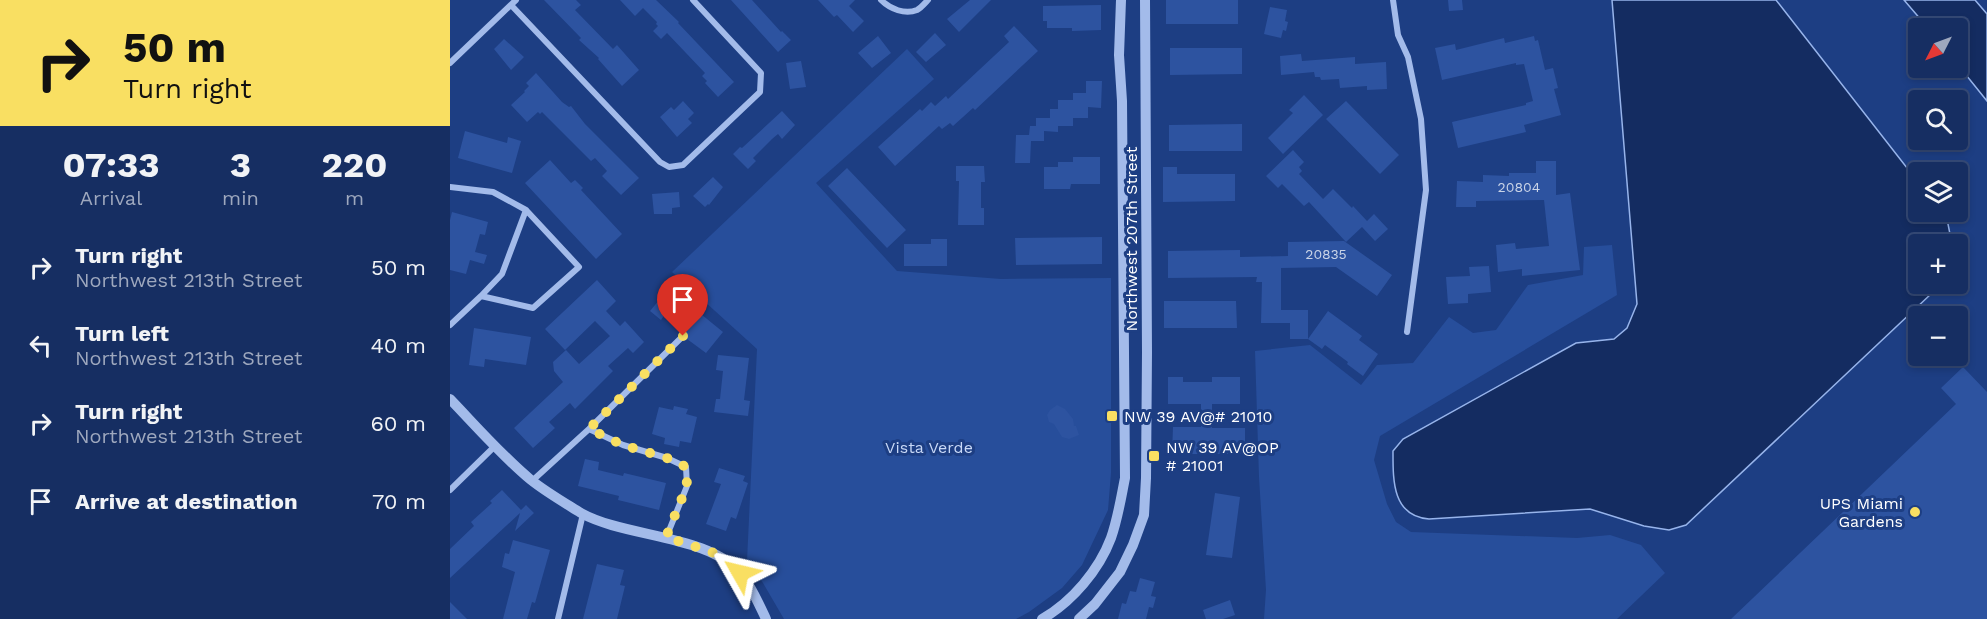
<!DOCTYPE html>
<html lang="en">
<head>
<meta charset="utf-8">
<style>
  :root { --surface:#162e62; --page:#233a6b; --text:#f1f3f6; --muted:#9ea8be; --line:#354a77 }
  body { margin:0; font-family:"Work Sans",sans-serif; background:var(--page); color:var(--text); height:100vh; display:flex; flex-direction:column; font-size:22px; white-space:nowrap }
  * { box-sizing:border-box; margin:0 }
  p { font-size:20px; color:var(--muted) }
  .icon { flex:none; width:33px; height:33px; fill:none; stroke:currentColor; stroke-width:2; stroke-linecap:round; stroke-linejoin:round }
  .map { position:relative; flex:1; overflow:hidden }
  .panel { display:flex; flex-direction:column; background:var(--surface); width:450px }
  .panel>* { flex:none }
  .banner { background:#f9df62; color:#111; overflow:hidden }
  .needle { width:39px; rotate:228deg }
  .tools { position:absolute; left:1458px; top:18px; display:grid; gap:12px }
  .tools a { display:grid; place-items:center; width:60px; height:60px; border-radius:6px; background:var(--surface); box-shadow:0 3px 9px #0003,0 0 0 2px var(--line); font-size:30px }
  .pin { position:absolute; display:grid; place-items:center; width:51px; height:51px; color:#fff; margin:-62px -26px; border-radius:50% 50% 50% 0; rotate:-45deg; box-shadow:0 0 6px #0007 }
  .pin .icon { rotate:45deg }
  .me { position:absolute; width:66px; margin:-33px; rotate:307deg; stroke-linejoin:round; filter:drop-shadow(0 0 4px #0008) }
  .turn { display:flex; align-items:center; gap:21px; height:126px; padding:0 24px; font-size:27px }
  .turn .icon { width:78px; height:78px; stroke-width:2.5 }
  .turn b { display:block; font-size:42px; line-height:51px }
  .eta { display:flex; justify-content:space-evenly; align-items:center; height:102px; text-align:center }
  .eta b { font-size:36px; font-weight:700; line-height:42px }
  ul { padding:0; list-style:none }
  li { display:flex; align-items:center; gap:18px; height:78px; padding:0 24px }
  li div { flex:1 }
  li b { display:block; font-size:22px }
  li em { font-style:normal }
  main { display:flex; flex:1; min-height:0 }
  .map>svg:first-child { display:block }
  .green { fill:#274e9b }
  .water { fill:#142c61; stroke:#97b4eb; stroke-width:1.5 }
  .building { fill:#2d53a0 }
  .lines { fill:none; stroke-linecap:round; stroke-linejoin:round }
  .minor { stroke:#a3bbea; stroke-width:6 }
  .tertiary { stroke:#a3bbea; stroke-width:10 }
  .route { stroke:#f9df62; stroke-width:10; stroke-dasharray:0 18 }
  .poi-dot { fill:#f9df62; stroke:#1d3e83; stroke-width:2 }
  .labels { text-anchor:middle; stroke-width:6; stroke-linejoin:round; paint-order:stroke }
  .number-label { font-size:14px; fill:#cad4e7 }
  .street-label { font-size:16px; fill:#fff; stroke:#1d3e83 }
  .poi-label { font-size:16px; fill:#fff; stroke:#1d3e83; text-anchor:start }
  .park-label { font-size:16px; fill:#c8d8f7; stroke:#1d3e83 }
</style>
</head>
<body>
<main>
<section class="panel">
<div class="banner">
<div class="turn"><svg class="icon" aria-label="right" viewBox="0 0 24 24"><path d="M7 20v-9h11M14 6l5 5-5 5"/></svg><div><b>50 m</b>Turn right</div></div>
</div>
<div class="eta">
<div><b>07:33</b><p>Arrival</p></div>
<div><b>3</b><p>min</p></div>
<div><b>220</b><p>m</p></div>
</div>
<ul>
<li><svg class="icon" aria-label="right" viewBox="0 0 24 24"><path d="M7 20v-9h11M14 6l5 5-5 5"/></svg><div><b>Turn right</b><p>Northwest 213th Street</p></div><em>50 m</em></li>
<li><svg class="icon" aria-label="left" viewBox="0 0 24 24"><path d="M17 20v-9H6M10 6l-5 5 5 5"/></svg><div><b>Turn left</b><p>Northwest 213th Street</p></div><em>40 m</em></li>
<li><svg class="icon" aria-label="right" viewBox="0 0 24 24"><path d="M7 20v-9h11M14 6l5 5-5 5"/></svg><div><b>Turn right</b><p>Northwest 213th Street</p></div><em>60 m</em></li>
<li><svg class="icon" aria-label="arrive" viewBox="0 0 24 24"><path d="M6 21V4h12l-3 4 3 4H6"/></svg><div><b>Arrive at destination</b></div><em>70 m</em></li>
</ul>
</section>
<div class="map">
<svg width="1537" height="619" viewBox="0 0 1537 619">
  <rect width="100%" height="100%" fill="#1d3e83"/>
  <path class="green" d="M457,49l27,30 -118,104 81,88 104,8 110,-1v195l-3,37 -26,55 -20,23 -33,24 -13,7h-232l-21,-36 -16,-22 10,-212 -85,-77z
    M1162,245l5,50 -237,141 -6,24 13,44 9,18 15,10 166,6 33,-3 31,10 24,28 -48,46h-353l2,-29 -7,-113 -4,-126 55,-6 51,40 16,-20 36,-2 36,-46 24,16 23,-3 32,-45 55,-10 1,-28z"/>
  <path class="water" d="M1162,0h164l142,182v30h23l6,7 5,25h-34v40h21l-7,9 -246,232 -17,5 -25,-4 -54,-17 -161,10c-37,-3 -36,-39 -36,-68l10,-12 173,-96 38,-4 13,-11 10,-24z
    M1454,0h71l12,14v87l-29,-36v-37h-30z"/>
  <path class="building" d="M94,0h32l5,5 -6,5 38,39 4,-4 22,25 -17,16 -24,-27 1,-1 -20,-18 2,-2z
    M170,0h36l23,22 -1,1 56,59 -16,15 -13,-14 2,-2 -5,-5 3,-3 -38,-40 -6,6 -8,-8 5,-5 -2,-2 1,-2 -14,-14 -8,8z
    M281,0h21l29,32 1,-1 9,9 -13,12z
    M368,0h37l-6,6 15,15 -11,11 -16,-17 -3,2z
    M520,0h21l-32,32 -12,-13z
    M716,0h72v24h-72z
    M998,0h14l1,10 -14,1z
    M651,5v25l-29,1v-3h-25v-7h-4v-15z
    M820,7l17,3 -2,11 3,1 -2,9 -3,-1 -2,8 -17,-4z
    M564,26l24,25 -63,59 -2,-2 -20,18 -3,-3 -8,6 -3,-3 -44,40 -17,-19 42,-38 2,2 9,-9 4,4 11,-10 2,3 61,-57 -5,-6z
    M485,33l11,12 -20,17 -10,-10z
    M428,36l13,17 -19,15 -14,-15z
    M1084,36l1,5 3,-1 7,30 8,-2 5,20 -4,1 7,26 -37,10 2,7 -68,16 -6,-26 74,-17v-2l7,-2 -9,-37 -8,1v-2l-74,17 -7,-32 20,-4 1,6 48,-12 1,5z
    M54,39l20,18 -13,13 -17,-21z
    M720,48h72v26l-72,1z
    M851,54l1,7 53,-4v7l31,-2 1,27 -20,1v-4l-27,2 -1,-9 -18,1 -1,-3h-5l-1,-5 -33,3 -1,-19z
    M351,61l5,26 -16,2 -4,-26z
    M86,73l26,29 7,5 2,-1 14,18 54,54 -18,17 -19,-19 5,-5 -12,-13 -4,3 -49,-49 -2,2 -2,-2 -11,10 -16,-17 14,-13 -1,-1 5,-5 -3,-3z
    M636,81h16l-1,27 -13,-1v11h-15v8h-15v6l-14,-1v10h-13l-1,22h-15l1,-28h13l1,-9h6v-8h14v-9h8v-9h15v-7h13z
    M854,95l19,20 -40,39 -15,-16 25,-25 -4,-3z
    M233,101l11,12 -6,6 4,4 -15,14 -17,-20 11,-10 3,3z
    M896,101l53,54 -19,19 -54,-55z
    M332,111l13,14 -13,14 -4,-5 -6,5 -19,19 3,3 -8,8 -15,-15 7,-7 2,1z
    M792,124v27h-73v-26z
    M15,131l42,12 1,-6 13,4 -9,32 -54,-15z
    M843,150l11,12 -5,5 3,4 -3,3 24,25 10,-10 19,19 1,-2 14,15 7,-7 14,15 -13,12 -13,-14 -16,15 -37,-40 -5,4 -22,-22 -4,4 -12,-12z
    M623,157h27v27h-29l-1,5h-26v-22h14v-5h15z
    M100,160l21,23 4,-3 8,8 -2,2 41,44 -26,25 -71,-76z
    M1086,161h20v34l14,-2 10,77 -58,6v-7l-24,3 -2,-27 19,-2 1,6 33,-3 -5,-46 -68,1v6h-20l1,-26 26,1v-7l26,1v-3h27z
    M506,166h28l1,16h-4v26h3v17h-26l1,-44h-3z
    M713,167h14v7h58v27l-72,1z
    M397,168l59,62 -19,18 -59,-62z
    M263,177l10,10 -14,18 -1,-1 -3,3 -12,-11z
    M229,192l1,15 -8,1v6h-18l-2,-20z
    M2,212l36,10 -3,13 -5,-1 -5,18 12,3 -3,9 -14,-4 -4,14 -16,-4v-50z
    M652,237v27l-86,1 -1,-27z
    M481,239h16v27h-43v-22h27z
    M894,241l48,34 -15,21 -41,-29 -55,1v42h27v29h-18v-16h-29l1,-41h-6l1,-5 -89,1v-27l72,-1v7l48,-1v-14z
    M1039,266l2,26 -23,2v9l-20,1 -2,-27 24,-1 -1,-9z
    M147,280l19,21 -10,10 14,15 5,-5 19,21 -11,11 -5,-5 -20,18 5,5 -38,38 -5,-6 -21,19 6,6 -22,20 -19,-20 49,-46 -9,-11 -1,-9 13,-12 13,14 31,-28 -15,-15 -30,29 -20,-21z
    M219,288l54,44 -17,21 -19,-14 -1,-7 -21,-18 -4,6 -11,-9z
    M714,301h72l1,27h-73z
    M878,311l34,25 -3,4 19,14 -15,22 -16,-12 1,-2 -23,-17 -3,4 -14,-10z
    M24,328l57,9 -5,28 -41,-6 -1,8 -15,-2z
    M268,355l31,3 -5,42 6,1 -2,15 -34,-4 2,-13h4l3,-28 -7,-1z
    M1513,367l24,25v227h-256l225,-215 -15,-16z
    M718,377h15v5h29v-5h28v27h-28v24h33v26h-73l1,-27h28v-23h-33z
    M607,405l8,4 8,10 1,7h2l3,9 -10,4 -7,-2 -8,-13 -5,-2 -2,-7 3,-5z
    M224,406l14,3 -2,5 11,3 -6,26 -11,-2 -1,6 -15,-3 1,-6 -13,-4 7,-27 14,3z
    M135,459l14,3 -1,8 25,6 1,-3 42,10 -7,27 -41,-10 1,-4 -41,-10z
    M269,468l26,8 -2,5 5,2 -12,36 -5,-2 -5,14 -20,-7 15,-40 -7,-2z
    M52,490l19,20 5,-5 8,8 -19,18 5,-18 -70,65v-29l24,-23 -3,-4 21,-19 -2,-2z
    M765,493l25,4 -8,61 -26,-3z
    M63,540l37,10 -15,53 -3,-1 -5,17h-24l12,-47 -13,-5 3,-14 4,1z
    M147,564l27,6 -4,15 5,1 -8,33h-34z
    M690,578l15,4 -4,14 5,1 -3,11 -4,-1 -3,12h-28l4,-16 4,1 4,-13 6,1z
    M780,600l5,15 -12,4h-17l-3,-9z
    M0,602l17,17h-17z"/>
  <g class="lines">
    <path class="minor" d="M431,0c9,9 24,15 36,10 4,-2 8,-7 11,-10
      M943,0l5,35 10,22 13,62 5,71 -19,142
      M61,5l149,157 9,5 14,-2 77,-73 1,-19 -68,-73
      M0,63l66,-63
      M0,187l43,5 33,18
      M76,210l53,57 -46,41 -52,-12 21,-22z
      M0,325l31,-29
      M139,429l34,16 44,13 19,9 1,19 -21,52
      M82,481l57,-52 94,-93
      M0,490l45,-44
      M108,619l25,-105"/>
    <path class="tertiary" d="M0,399c26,27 52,57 81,81 15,12 34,23 50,33 45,25 128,21 161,62 10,13 17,29 24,44
      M592,619c30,-17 57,-49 69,-81 7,-20 10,-40 14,-60l-3,-377 -3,-46 2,-55
      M629,619l16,-15 25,-32 13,-27 11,-30 2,-37 1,-126 -2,-352"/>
  </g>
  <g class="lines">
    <path class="route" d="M233,336l-94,93 34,16 44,13 19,9 1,19 -21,51 48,16 26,20"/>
  </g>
  <g class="poi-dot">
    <rect x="656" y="410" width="12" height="12" rx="3"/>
    <rect x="698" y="450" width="12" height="12" rx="3"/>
    <circle cx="1465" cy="512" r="6"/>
  </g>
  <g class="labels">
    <g class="number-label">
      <text x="1069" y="192">20804</text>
      <text x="876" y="259">20835</text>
    </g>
    <g class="street-label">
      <text transform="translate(681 239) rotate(-90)" y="6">Northwest 207th Street</text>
    </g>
    <g class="poi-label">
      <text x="674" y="422">NW 39 AV@# 21010</text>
      <text x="716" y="453">NW 39 AV@OP<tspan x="716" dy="18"># 21001</tspan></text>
      <text x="1453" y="509" text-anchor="end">UPS Miami<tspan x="1453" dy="18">Gardens</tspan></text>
    </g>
    <g class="park-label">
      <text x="479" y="453">Vista Verde</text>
    </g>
  </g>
</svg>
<div class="tools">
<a><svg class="needle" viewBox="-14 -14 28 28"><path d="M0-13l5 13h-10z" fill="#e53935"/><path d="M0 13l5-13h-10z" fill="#9ea8be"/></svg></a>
<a><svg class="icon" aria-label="search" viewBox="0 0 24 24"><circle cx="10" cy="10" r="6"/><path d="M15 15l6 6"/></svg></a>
<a><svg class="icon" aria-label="layers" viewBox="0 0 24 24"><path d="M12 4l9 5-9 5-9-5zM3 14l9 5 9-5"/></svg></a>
<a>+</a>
<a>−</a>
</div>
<div class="pin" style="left:233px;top:336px;background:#d93025"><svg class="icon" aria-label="arrive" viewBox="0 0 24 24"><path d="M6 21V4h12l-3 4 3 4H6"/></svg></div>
<svg class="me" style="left:290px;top:573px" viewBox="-20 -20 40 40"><path d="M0-17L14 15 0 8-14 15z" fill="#f9df62" stroke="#fff" stroke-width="4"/></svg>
</div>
</main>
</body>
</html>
